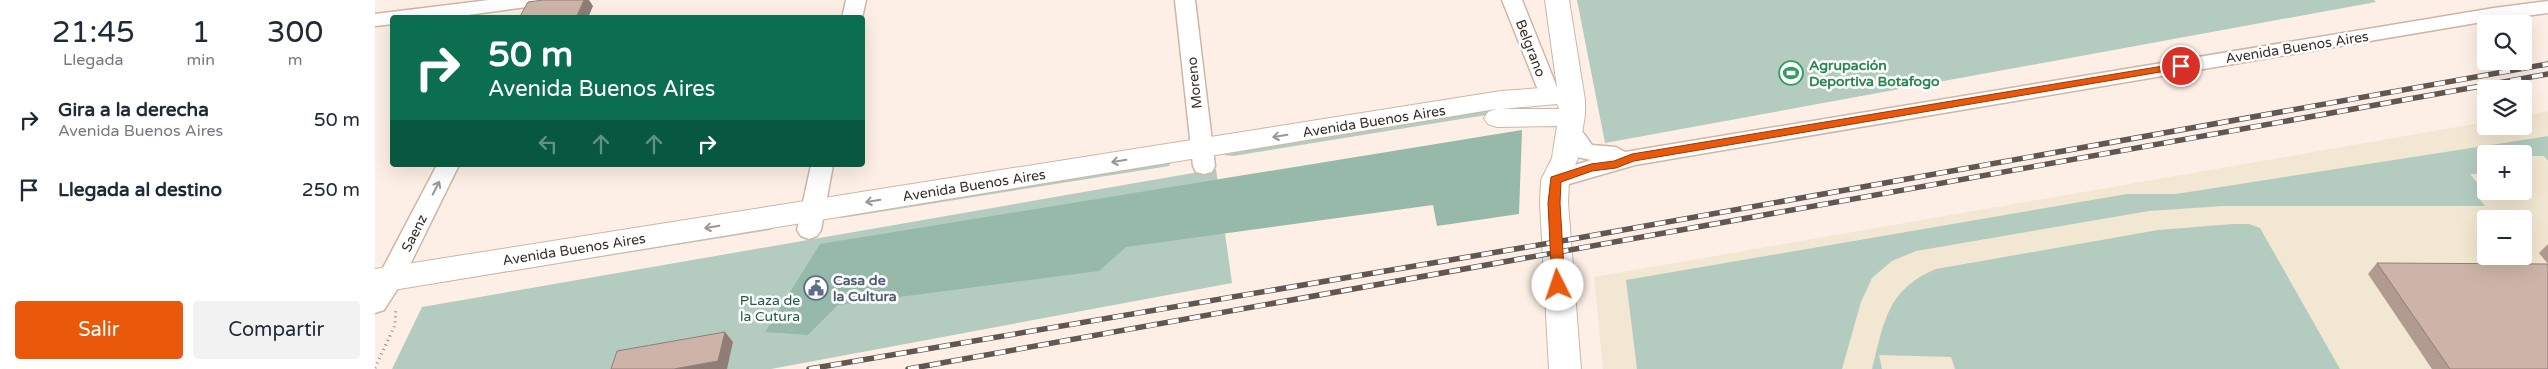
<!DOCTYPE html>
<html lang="es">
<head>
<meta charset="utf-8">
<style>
  :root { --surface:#fff; --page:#f2f2f3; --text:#1f2937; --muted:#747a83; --accent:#ea580c }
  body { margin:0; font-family:"Varela Round",sans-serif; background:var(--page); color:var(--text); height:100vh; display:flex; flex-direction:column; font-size:19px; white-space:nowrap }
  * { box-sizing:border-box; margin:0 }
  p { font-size:16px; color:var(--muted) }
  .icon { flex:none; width:28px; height:28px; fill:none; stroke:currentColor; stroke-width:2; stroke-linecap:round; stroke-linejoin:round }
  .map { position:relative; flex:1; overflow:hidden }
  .side { display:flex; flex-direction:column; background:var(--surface); width:375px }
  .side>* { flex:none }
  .hud { position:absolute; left:15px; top:15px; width:475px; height:152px; border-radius:5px; box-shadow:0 5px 20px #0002; background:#0b6e4f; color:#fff; overflow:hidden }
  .tools { position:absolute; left:2102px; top:15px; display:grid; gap:10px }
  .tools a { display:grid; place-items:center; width:55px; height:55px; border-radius:5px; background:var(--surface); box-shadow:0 5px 20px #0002; font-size:25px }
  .pin { position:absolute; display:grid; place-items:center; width:42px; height:42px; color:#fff; margin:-21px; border:2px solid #fff; border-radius:50%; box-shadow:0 1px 5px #0007 }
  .me { position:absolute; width:55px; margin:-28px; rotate:356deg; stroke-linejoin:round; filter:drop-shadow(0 0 4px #0008) }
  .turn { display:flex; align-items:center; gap:18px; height:105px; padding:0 15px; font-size:22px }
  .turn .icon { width:65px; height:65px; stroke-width:2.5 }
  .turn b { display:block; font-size:35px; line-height:42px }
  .lanes { display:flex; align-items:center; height:48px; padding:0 15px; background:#0003; justify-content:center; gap:25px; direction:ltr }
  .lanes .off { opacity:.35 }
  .eta { display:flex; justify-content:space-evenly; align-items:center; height:85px; text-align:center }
  .eta b { font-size:30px; font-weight:600; line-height:35px }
  .action { display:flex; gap:10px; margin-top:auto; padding:10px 15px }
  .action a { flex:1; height:58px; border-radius:5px; background:var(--accent); color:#fff; font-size:20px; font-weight:600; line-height:58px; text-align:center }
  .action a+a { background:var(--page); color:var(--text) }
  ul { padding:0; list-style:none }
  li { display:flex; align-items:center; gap:15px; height:70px; padding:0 15px }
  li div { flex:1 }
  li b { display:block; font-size:19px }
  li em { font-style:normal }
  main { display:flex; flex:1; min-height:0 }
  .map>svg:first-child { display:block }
  .industrial { fill:#f2e7d2; fill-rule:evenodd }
  .green { fill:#b4ccc0 }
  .forest { fill:#97b9a9 }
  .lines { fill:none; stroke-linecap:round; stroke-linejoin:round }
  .minor-casing { stroke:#ceb6a7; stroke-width:3 }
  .secondary-casing { stroke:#ceb6a7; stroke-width:2 }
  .path { stroke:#958a82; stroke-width:3; stroke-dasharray:1 4; stroke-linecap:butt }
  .minor { fill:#fff; fill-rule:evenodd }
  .secondary { fill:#fff; fill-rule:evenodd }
  .rail-casing { stroke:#615750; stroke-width:5.5 }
  .rail { stroke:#fff; stroke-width:4; stroke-dasharray:11; stroke-linecap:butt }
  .wall { fill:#b19b90 }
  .shaded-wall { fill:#907e76 }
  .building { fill:#ceb4a8; stroke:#907e76 }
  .oneway { stroke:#9b9694 }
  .route { fill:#ea580c; stroke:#983908 }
  .labels { text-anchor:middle; stroke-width:5; stroke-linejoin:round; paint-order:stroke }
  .street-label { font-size:14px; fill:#372e28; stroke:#fff }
  .leisure-label { font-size:14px; font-weight:bold; fill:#27864d; stroke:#fff; text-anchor:start }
  .service-label { font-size:14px; font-weight:bold; fill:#4e5e75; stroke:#fff; text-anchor:start }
  .park-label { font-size:14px; fill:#1e5b44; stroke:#fff }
</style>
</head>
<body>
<main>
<section class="side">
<div class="eta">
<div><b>21:45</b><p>Llegada</p></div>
<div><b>1</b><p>min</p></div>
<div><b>300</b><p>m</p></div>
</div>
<ul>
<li><svg class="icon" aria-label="right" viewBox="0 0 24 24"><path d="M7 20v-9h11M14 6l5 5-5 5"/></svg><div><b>Gira a la derecha</b><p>Avenida Buenos Aires</p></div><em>50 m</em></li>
<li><svg class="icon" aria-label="arrive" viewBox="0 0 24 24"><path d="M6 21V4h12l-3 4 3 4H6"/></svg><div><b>Llegada al destino</b></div><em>250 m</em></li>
</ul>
<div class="action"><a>Salir</a><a>Compartir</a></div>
</section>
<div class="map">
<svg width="2173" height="369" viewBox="0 0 2173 369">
  <rect width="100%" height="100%" fill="#fdefe5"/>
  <path class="industrial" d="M2173,111v258h-945l-9,-92 892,-155v4h38v-10zM2111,154h38v37h-38zM2111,219h38v37h-38z"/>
  <path class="green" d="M1202,0h797l2,2 -771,141z
    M1137,104l11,2 -6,4 -284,46 -9,-1 1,-2z
    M2173,136v25l-4,-5h-20v-2h-38v20h-16l19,23h-11l7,9h-262l-74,5 -233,40 -24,10 -20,17 -11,24 -19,67h-205l-11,-89 501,-86h49z
    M796,161l-2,5 -6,1 -315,50 -7,1 -3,-2z
    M841,169l16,114 -461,86h-379l30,-62z
    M1858,224h16l11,4 80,141h-385l-4,-12 -72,-2 3,14h-10c12,-47 15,-80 64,-100l222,-39z
    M404,226l-9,4 -349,56 -9,1 -1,-2z"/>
  <path class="forest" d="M1147,130l-3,84 -82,12 -4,-21 -307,42 -27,24 -261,34 -30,30 -43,-3 55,-88z"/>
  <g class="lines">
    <g class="minor-casing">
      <path id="minor" d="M114,0h55l-3,4 -7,2 -88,12h-53v6l-18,2v-12z
        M471,0h20l-4,18h-20z
        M800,0h20l20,166 -3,6 -8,2 -8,-2 -3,-6z
        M1127,0h20l38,95 -3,5 -7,2 -7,-2 -3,-5z
        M2173,1v12l-54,7 -859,145 -80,23 -8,-2 -3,-6 3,-6 44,-14 -14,-3 -18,-26 3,-5c16,-5 21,7 30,19l24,2 9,5 869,-144z
        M62,165h22l-59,120 -16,25 -9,3v-30z
        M436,165h22l-12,65 -4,6 -8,3 -8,-3 -4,-6z"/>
    </g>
    <g class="secondary-casing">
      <path id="secondary" d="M1170,0h24l16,100v15l-7,43 -9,22 -1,23 13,166h-32l-9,-166 1,-23 11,-22 5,-32 -60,1 -9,-3 -4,-6 4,-6 8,-3 -1121,184v-24l1126,-178 56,-4zM1182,104l2,5h-61h3z"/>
    </g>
    <path class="path" d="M0,368l20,-43 1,-16"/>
    <use href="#minor" class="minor"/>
    <use href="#secondary" class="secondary"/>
    <g class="rail-casing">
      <path id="rail" d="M434,369l747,-127 992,-178
        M533,369l1640,-295"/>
    </g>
    <use href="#rail" class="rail"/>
  </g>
  <path class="wall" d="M2173,244v20l-9,-11z
    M2002,263l171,106h-116l-64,-95z"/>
  <path class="shaded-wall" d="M209,0h5l4,6 -5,12h-12z
    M350,332l8,10 -6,27h-53z"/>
  <path class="building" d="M168,0h41l-8,18h-57l9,-16z
    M2002,263l171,1v105h-98z
    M350,332l-7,29 -44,8h-63l6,-18z"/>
  <defs><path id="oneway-shaft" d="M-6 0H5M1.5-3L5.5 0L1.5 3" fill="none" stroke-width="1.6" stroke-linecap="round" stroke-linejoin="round" transform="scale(1.25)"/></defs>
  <g class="oneway">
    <use href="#oneway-shaft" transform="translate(905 136) rotate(171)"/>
    <use href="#oneway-shaft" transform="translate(744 161) rotate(171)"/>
    <use href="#oneway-shaft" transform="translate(61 188) rotate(-63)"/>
    <use href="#oneway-shaft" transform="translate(498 201) rotate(171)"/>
    <use href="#oneway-shaft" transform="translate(337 227) rotate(171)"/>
  </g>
  <path class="route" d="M1806,63l3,1v4l-550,93 -18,7 -24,3 -31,11 -1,21 5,82 -7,5 -6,-5 -4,-82 3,-26 40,-13 23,-3 18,-7z"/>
  <defs>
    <g id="stadium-ring" transform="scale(1.25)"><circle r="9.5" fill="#fff" stroke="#2e9e5b" stroke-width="1.5"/><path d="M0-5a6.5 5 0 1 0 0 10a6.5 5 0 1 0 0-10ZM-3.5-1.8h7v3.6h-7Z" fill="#2e9e5b"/></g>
    <g id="civic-ring" transform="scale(1.25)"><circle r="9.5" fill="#fff" stroke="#5c6f8a" stroke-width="1.5"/><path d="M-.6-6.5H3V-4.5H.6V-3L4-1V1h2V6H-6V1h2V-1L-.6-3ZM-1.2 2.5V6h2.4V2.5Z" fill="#5c6f8a"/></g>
  </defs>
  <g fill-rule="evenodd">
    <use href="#stadium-ring" x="1416" y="73"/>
    <use href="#civic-ring" x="441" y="288"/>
  </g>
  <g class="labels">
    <g class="street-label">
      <text transform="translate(1922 47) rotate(-9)" y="5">Avenida Buenos Aires</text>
      <text transform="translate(1156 48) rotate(69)" y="5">Belgrano</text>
      <text transform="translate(819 83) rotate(-96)" y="5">Moreno</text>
      <text transform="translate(999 121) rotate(-9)" y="5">Avenida Buenos Aires</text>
      <text transform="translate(599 185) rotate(-9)" y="5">Avenida Buenos Aires</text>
      <text transform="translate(39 233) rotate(-63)" y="5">Saenz</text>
      <text transform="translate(199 249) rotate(-9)" y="5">Avenida Buenos Aires</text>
    </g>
    <g class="leisure-label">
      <text x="1434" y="70">Agrupación<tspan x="1434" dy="16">Deportiva Botafogo</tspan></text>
    </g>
    <g class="service-label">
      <text x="458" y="285">Casa de<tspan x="458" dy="16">la Cultura</tspan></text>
    </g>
    <g class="park-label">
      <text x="395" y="305">PLaza de<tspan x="395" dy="16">la Cutura</tspan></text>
    </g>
  </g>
</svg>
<div class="tools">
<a><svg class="icon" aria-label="search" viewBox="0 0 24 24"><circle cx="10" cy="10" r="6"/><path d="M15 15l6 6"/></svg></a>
<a><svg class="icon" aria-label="layers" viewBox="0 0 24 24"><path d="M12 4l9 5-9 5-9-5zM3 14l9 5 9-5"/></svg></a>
<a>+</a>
<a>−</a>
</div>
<div class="pin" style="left:1806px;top:66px;background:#d93025"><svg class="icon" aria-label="arrive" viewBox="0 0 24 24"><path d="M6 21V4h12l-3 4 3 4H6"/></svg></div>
<svg class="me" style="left:1183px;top:285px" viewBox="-20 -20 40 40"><circle r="19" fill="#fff"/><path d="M0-13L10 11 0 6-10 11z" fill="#ea580c"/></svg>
<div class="hud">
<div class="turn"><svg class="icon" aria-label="right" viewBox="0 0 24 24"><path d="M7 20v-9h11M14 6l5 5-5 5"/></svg><div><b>50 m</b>Avenida Buenos Aires</div></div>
<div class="lanes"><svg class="icon off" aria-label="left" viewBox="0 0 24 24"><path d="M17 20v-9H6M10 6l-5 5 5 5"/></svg><svg class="icon off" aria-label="ahead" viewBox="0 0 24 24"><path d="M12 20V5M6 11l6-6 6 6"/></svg><svg class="icon off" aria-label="ahead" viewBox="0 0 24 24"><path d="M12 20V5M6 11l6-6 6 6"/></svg><svg class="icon" aria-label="right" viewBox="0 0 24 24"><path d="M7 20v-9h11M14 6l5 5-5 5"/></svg></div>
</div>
</div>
</main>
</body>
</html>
